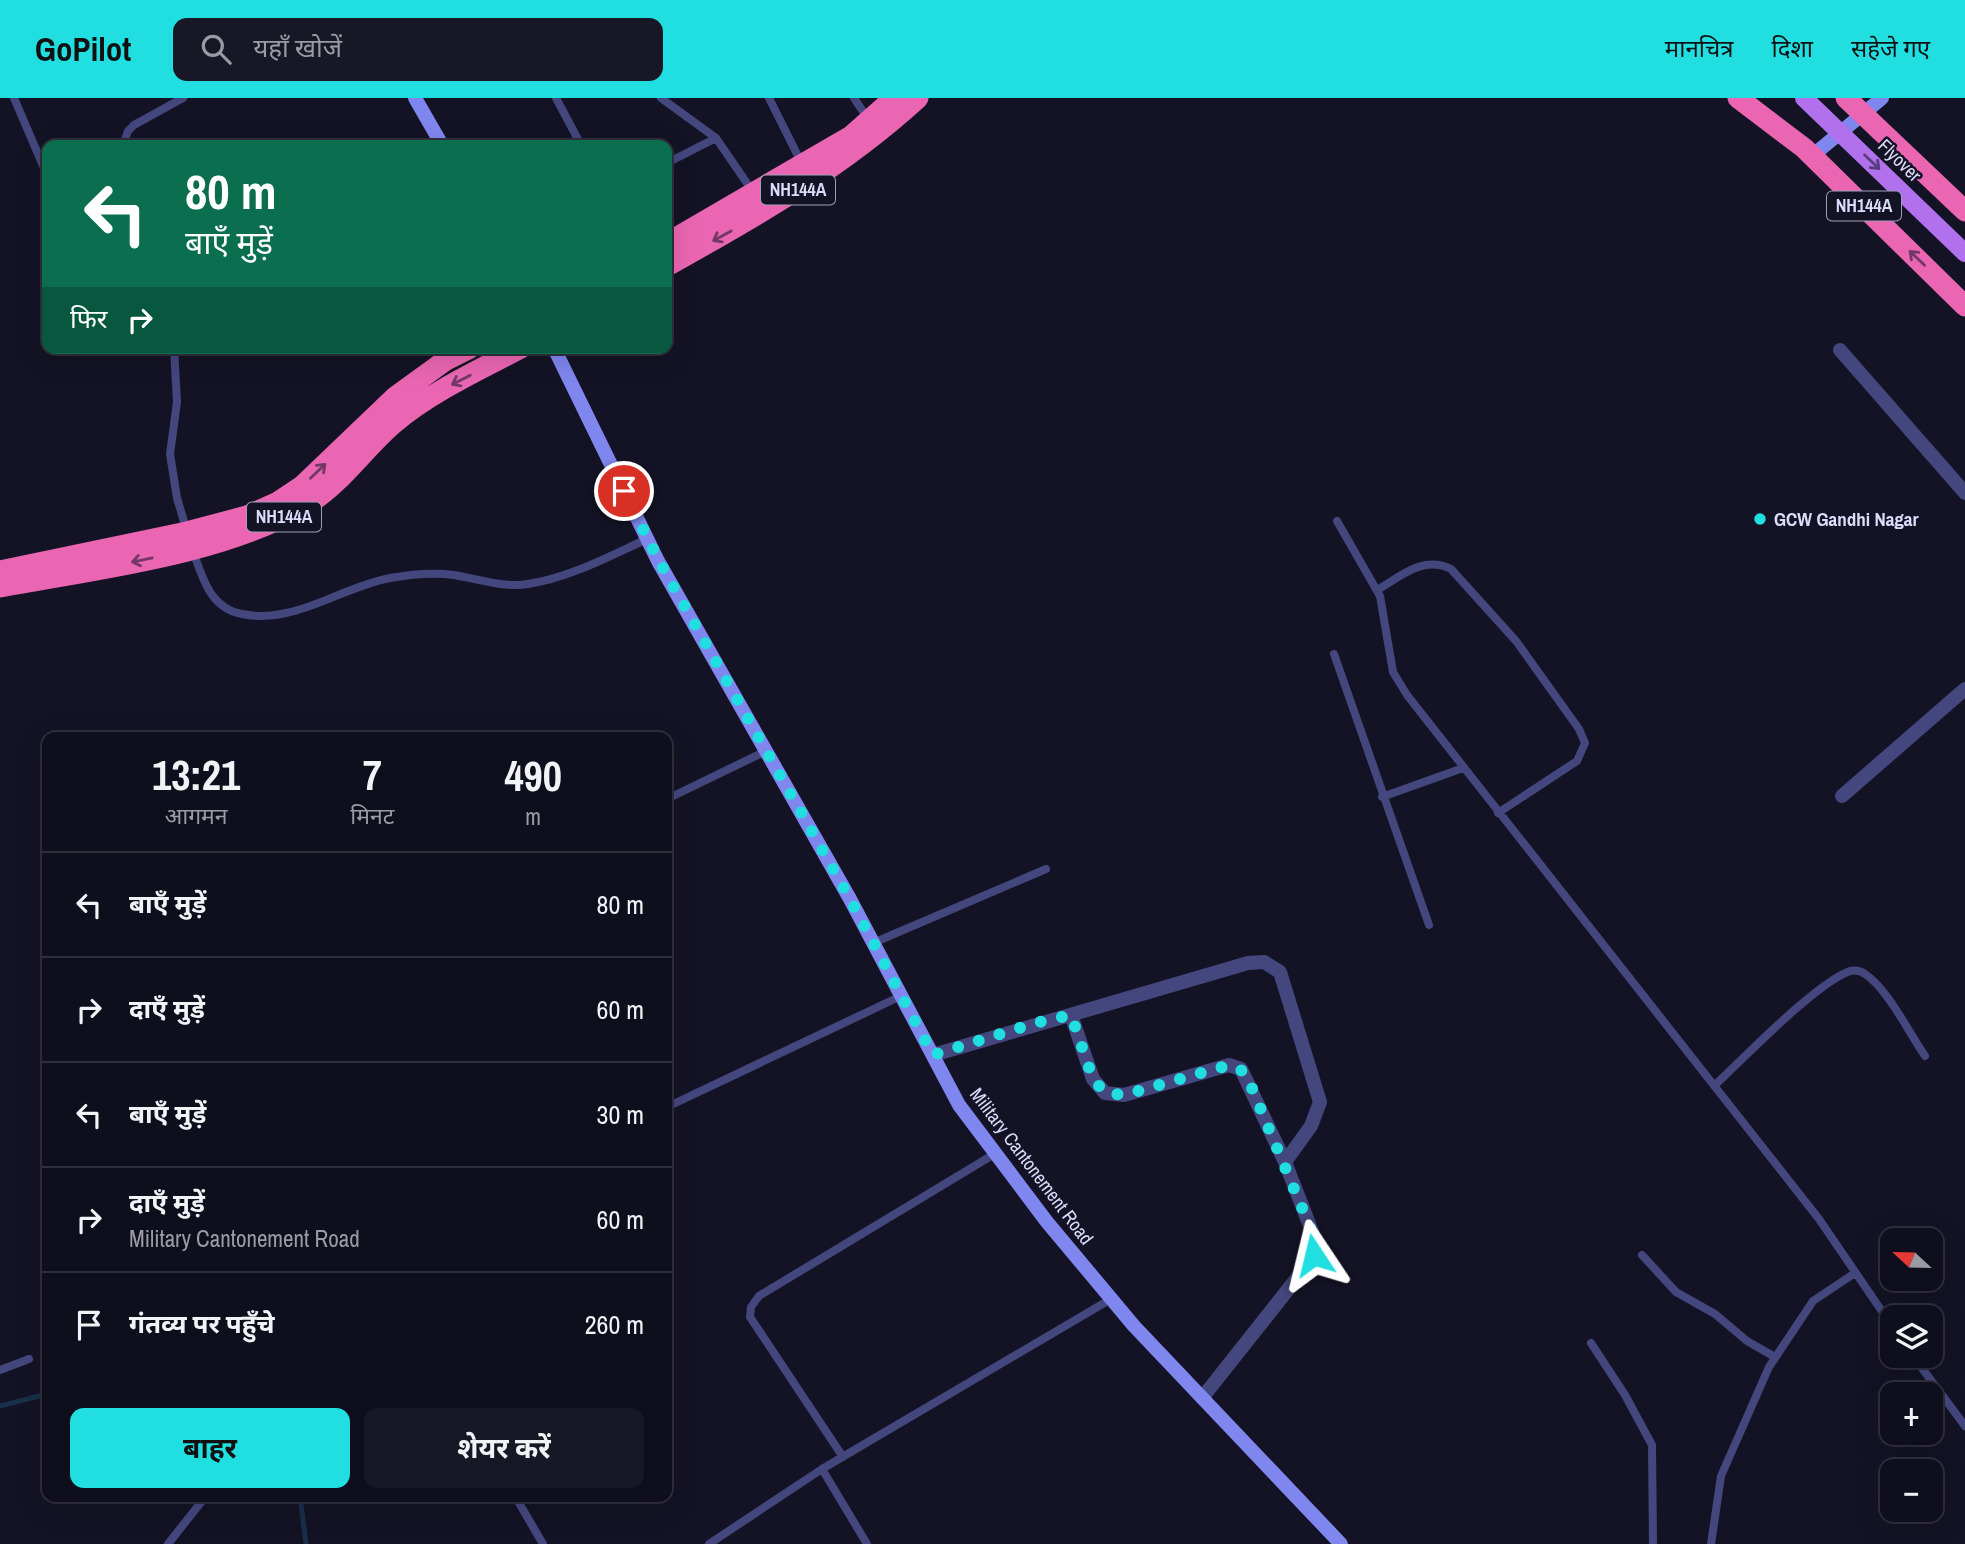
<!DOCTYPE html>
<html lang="hi">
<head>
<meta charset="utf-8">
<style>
  :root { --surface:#0f0e1c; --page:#181725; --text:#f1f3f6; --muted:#9b9ca3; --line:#2f2e3b; --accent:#21dfe1 }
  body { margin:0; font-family:"Archivo Narrow","Noto Sans Devanagari",sans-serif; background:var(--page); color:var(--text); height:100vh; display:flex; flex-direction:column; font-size:26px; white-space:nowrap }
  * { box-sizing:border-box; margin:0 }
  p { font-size:23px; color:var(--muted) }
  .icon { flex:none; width:38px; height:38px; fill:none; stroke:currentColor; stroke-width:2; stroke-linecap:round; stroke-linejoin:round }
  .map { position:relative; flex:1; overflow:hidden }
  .panel { position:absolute; left:42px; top:634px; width:630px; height:770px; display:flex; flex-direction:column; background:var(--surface); border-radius:14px; box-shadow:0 7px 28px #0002,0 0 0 2px var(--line) }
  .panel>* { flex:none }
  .guide { position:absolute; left:42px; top:42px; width:630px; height:214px; border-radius:14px; box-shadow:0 7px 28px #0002,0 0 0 2px var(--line); background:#0b6e4f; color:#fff; overflow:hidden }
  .needle { width:46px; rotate:292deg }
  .fabs { position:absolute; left:1880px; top:1130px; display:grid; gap:14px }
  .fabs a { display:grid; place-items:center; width:63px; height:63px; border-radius:14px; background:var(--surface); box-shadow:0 7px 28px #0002,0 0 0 2px var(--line); font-size:35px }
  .pin { position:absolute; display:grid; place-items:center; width:60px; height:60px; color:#fff; margin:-30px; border:4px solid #fff; border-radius:50%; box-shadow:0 2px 7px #0007 }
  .me { position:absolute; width:77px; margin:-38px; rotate:350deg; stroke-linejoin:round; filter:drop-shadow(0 0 5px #0008) }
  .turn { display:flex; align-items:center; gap:24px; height:147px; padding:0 28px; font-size:32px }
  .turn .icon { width:91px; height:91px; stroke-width:2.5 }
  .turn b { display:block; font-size:49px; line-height:60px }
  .then { display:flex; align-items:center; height:66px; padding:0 28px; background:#0003; gap:14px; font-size:26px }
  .eta { display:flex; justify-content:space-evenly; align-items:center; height:119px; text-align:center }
  .eta b { font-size:42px; font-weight:700; line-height:49px }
  .button { display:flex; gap:14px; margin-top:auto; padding:14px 28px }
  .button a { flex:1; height:80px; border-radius:14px; background:var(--accent); color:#111; font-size:28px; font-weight:700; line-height:80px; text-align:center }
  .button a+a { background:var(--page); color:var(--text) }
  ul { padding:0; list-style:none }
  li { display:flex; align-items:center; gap:21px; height:105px; padding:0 28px; border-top:2px solid var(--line) }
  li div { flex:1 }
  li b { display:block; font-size:26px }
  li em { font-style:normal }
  header { display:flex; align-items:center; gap:42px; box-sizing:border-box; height:98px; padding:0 35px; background:var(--accent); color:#111 }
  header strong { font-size:33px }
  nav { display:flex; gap:38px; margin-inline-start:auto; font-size:24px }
  .search { width:490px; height:63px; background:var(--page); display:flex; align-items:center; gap:18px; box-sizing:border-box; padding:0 24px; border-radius:14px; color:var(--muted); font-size:26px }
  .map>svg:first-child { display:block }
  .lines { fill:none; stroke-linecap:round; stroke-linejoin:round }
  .stream { stroke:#182f49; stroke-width:5 }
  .lane { stroke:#44477e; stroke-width:8 }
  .street { stroke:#44477e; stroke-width:14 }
  .secondary { stroke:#7f86ee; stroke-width:14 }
  .primary { stroke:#b271ec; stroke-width:18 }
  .highway { stroke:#ea66b2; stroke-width:21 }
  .oneway { stroke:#5b3d7f }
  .oneway2 { stroke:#743864 }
  .route { stroke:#21dfe1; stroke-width:12; stroke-dasharray:0 21.6 }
  .poi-dot { fill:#21dfe1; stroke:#141325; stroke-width:2.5 }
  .labels { text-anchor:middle; stroke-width:5; stroke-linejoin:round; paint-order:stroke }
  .shield { fill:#141325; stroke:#a09fba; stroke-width:2 }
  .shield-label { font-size:18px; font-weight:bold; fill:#dcdbfa }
  .street-label { font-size:19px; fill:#dcdbfa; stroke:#141325 }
  .poi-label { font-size:19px; font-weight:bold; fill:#dcdbfa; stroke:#141325; text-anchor:start }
</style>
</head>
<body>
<header>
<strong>GoPilot</strong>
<div class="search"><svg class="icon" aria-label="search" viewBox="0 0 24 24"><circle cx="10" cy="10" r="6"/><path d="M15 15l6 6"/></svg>यहाँ खोजें</div>
<nav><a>मानचित्र</a><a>दिशा</a><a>सहेजे गए</a></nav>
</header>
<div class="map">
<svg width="1965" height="1446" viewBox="0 0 1965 1446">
  <rect width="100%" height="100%" fill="#141325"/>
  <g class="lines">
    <path class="stream" d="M0,1308l47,-12
      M300,1398l6,48"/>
    <path class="lane" d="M14,0l33,77
      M556,0l25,47
      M661,0l55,40 37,54
      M769,0l33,66
      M854,0l14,21
      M123,47l5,-14 6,-6 49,-27
      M667,65l49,-25
      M174,250l3,54 -7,52 7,44 10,34
      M1337,423l43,75 13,76 14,23 412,524 73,107
      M193,453c9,26 17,57 49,63 52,11 99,-27 148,-36 22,-4 43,-6 64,-3 24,4 49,13 74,9 41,-6 82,-28 119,-45
      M1377,492c24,-14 47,-35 74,-21l65,72 63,88 6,14 -8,18 -79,52
      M1334,556l95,271
      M1382,699l81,-29
      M667,701l99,-48
      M873,845l173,-74
      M1715,987c29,-27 101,-102 135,-114 5,-1 11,0 15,3 23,15 44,59 60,82
      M667,1009l234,-111
      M1642,1157l34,37 39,22 32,27 28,16
      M1591,1245l34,52 27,50 1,99
      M1913,1258l52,70
      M0,1272l29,-11
      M843,1359l-93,-140 1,-10 8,-11 237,-143
      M822,1371l45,75
      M515,1398l28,48
      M168,1446l38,-48
      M709,1446l113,-75 289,-170
      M1711,1446l10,-68 48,-109 44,-66 42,-28"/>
    <path class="street" d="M1840,252l125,143
      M1842,698l123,-107
      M1071,917l22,64 12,14 19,2 105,-30 12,4 44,93 30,77 1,11 -7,13 -107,135
      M933,957l315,-92 16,-1 16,10 40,130 -9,24 -26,36"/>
    <path class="secondary" d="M415,0l27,47
      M1812,58l70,-58
      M554,250l104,213 192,338 109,206 88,117 87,104 207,218"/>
    <path class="primary" d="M1804,0l161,155"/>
    <path class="highway" d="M1738,0l66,50 161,158
      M1846,0l119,113
      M667,145l184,-107 43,-38
      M667,168c88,-49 176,-99 251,-168
      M0,473l187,-39 60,-16 31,-14 24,-16 93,-89 51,-37 24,-12
      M0,489c96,-18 224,-32 308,-83 33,-20 56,-55 85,-80 38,-32 84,-53 128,-76"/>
  </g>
  <defs><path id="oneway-shaft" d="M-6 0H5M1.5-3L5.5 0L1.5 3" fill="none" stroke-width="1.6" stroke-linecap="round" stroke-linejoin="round" transform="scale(1.75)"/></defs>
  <use class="oneway" href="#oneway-shaft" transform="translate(1872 64) rotate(44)"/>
  <g class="oneway2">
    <use href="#oneway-shaft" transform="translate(722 138) rotate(151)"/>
    <use href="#oneway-shaft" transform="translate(1917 160) rotate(-136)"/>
    <use href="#oneway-shaft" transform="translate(461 282) rotate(153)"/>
    <use href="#oneway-shaft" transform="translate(318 373) rotate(-44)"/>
    <use href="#oneway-shaft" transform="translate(142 462) rotate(168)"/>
  </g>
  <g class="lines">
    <path class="route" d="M624,393l35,70 191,338 83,156 102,-32 36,-8 22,64 12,14 19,2 105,-30 8,2 9,7 69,165 -1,16"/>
  </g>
  <circle class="poi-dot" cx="1760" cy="421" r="7"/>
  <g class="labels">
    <g class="shield">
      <rect x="761" y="77.5" width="74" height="29" rx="5"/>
      <rect x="1827" y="93.5" width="74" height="29" rx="5"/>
      <rect x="247" y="404.5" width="74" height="29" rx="5"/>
    </g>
    <g class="shield-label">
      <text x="798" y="98">NH144A</text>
      <text x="1864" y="114">NH144A</text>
      <text x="284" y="425">NH144A</text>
    </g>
    <g class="street-label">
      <text transform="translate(1900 62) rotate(44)" y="7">Flyover</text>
      <text transform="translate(1032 1068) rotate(53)" y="7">Military Cantonement Road</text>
    </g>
    <g class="poi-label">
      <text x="1774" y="428">GCW Gandhi Nagar</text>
    </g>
  </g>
</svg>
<div class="fabs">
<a><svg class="needle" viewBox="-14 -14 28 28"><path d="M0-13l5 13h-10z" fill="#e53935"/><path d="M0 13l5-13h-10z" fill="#9b9ca3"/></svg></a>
<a><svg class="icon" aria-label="layers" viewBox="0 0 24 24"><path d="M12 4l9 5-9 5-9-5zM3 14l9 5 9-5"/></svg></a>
<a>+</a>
<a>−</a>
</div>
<div class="pin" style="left:624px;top:393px;background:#d93025"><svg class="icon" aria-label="arrive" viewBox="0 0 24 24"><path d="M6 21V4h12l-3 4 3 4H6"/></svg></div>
<svg class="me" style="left:1314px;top:1157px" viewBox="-20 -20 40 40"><path d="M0-17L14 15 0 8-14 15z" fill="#21dfe1" stroke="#fff" stroke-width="4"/></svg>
<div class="guide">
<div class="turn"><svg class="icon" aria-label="left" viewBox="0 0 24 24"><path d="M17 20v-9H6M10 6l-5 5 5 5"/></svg><div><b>80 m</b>बाएँ मुड़ें</div></div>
<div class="then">फिर<svg class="icon" aria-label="right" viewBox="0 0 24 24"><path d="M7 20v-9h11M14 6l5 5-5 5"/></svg></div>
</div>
<section class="panel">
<div class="eta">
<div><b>13:21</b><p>आगमन</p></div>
<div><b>7</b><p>मिनट</p></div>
<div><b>490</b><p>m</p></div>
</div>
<ul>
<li><svg class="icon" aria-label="left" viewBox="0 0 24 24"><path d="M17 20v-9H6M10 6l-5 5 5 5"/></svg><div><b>बाएँ मुड़ें</b></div><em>80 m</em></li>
<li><svg class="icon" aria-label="right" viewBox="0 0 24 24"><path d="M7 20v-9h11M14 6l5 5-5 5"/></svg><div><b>दाएँ मुड़ें</b></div><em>60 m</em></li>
<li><svg class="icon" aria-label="left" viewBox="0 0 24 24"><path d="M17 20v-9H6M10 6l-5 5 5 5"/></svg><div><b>बाएँ मुड़ें</b></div><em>30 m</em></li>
<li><svg class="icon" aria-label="right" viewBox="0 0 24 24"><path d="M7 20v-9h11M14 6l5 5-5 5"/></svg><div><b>दाएँ मुड़ें</b><p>Military Cantonement Road</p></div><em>60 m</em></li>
<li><svg class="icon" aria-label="arrive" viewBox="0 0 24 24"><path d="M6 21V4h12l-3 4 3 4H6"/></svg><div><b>गंतव्य पर पहुँचे</b></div><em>260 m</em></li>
</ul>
<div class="button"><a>बाहर</a><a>शेयर करें</a></div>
</section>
</div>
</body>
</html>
